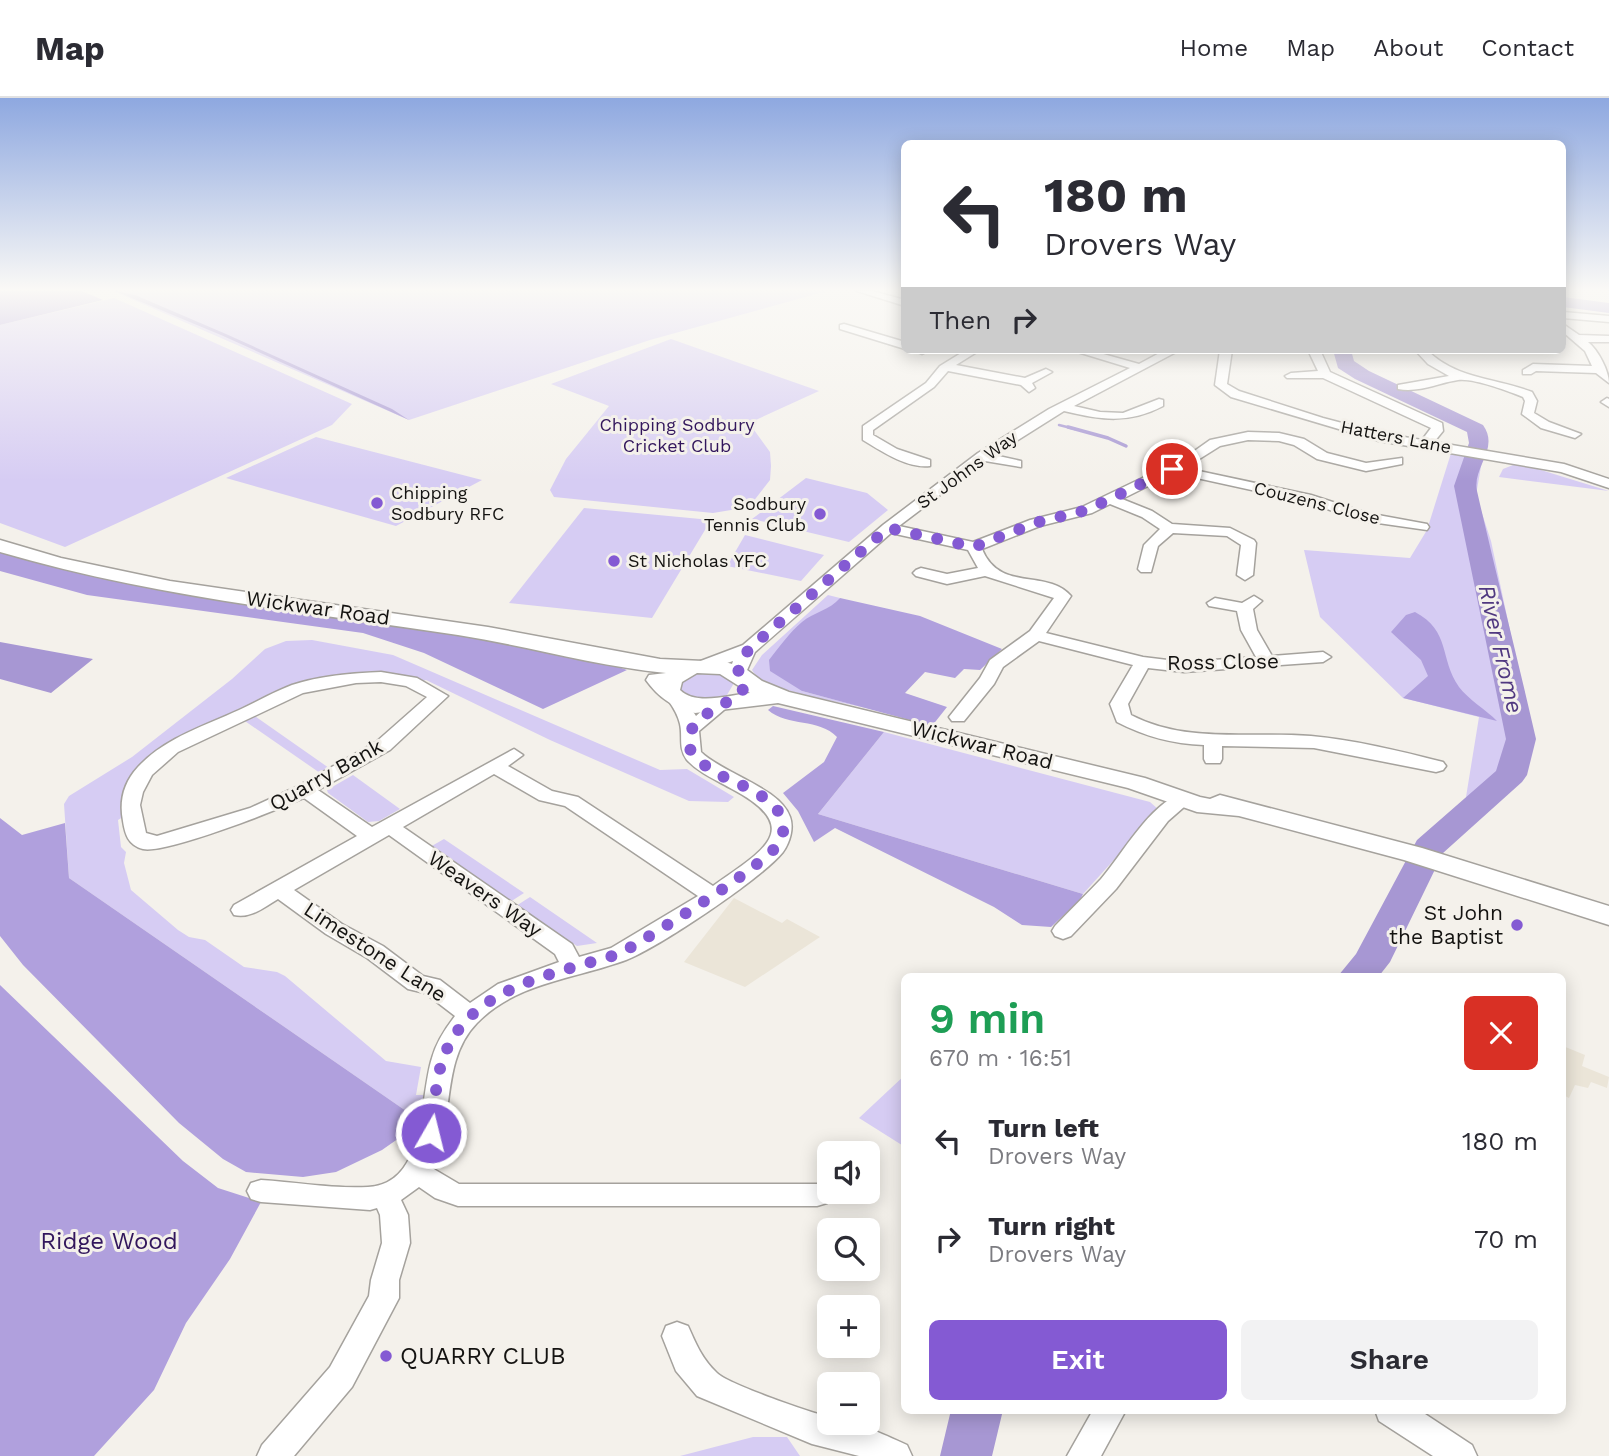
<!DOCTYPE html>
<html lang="en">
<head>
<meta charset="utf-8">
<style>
  :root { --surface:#fff; --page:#f2f2f3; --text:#2b2b33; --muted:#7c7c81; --line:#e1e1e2; --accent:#845ad3 }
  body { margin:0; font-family:"Work Sans",sans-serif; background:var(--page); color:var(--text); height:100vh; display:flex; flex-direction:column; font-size:26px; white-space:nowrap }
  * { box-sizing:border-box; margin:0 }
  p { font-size:23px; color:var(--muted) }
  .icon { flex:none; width:38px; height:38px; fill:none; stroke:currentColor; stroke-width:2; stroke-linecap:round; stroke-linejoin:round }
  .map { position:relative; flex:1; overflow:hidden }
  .sheet { position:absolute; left:901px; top:875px; width:665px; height:441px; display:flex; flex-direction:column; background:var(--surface); border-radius:10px; box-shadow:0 4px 18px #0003 }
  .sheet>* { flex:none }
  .guide { position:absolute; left:901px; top:42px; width:665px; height:214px; border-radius:10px; box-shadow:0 4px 18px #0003; background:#fff; color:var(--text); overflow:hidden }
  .controls { position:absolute; left:817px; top:1043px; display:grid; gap:14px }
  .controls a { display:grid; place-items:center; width:63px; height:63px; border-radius:10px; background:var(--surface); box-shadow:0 4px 18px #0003; font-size:35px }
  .pin { position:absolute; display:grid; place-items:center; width:60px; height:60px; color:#fff; margin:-30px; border:4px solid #fff; border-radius:50%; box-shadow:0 2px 7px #0007 }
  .me { position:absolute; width:77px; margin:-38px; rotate:8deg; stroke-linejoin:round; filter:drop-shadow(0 0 5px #0008) }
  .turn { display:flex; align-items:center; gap:24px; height:147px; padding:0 28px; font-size:32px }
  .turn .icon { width:91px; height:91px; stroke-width:2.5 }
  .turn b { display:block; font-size:49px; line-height:60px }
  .then { display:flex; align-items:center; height:66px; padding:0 28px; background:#0003; gap:14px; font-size:26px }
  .round { display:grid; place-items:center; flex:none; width:74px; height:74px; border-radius:10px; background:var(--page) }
  .overview { display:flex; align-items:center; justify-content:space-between; height:119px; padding:0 28px }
  h1 { font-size:42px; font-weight:600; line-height:52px; color:#1e9e55 }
  .cta { display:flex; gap:14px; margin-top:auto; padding:14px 28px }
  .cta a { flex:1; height:80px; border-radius:10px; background:var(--accent); color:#fff; font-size:28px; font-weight:600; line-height:80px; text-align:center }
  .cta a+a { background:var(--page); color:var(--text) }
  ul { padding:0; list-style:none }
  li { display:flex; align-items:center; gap:21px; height:98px; padding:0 28px }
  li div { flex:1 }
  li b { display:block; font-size:26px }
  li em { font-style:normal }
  header { display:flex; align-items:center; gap:42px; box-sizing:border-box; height:98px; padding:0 35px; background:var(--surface); border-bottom:2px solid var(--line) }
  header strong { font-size:33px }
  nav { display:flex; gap:38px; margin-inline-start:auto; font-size:24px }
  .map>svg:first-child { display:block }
  .built { fill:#ebe5d8 }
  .green { fill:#d6ccf3 }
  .forest { fill:#b0a0dd }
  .water { fill:#a797d3 }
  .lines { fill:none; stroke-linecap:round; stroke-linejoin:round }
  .stream-far1 { stroke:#a797d3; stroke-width:2.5 }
  .stream { stroke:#a797d3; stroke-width:3.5 }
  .river { fill:#a797d3; fill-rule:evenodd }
  .minor-casing { stroke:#a5a29d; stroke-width:3 }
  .major-casing { stroke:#a5a29d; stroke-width:3 }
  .minor { fill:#fff; fill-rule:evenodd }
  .major { fill:#fff; fill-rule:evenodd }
  .route { stroke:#845ad3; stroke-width:12; stroke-dasharray:0 21.6 }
  .poi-dot { fill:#845ad3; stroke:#f4f1eb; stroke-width:2.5 }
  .labels { text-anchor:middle; stroke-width:6; stroke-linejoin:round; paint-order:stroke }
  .far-park-label { font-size:18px; fill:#32165c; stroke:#f4f1eb }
  .far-street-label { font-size:18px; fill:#141311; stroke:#f4f1eb }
  .far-poi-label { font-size:18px; fill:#141311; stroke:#f4f1eb; text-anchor:start }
  .street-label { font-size:21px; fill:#141311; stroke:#f4f1eb }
  .poi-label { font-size:21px; fill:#141311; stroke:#f4f1eb; text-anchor:end }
  .water-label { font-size:23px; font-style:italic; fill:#503880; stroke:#f4f1eb }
  .near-park-label { font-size:24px; fill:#32165c; stroke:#f4f1eb }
  .near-poi-label { font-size:24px; fill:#141311; stroke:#f4f1eb; text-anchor:start }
</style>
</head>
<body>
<header>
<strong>Map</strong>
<nav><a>Home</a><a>Map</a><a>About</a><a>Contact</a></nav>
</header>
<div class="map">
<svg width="1609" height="1358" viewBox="0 0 1609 1358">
  <rect width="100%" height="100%" fill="#f4f1eb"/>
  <path class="built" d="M734,800l48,25 5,-4 33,18 -75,50 -61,-25z
    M1563,948l22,9 -3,11 27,11 -2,11 -16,-6 -3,6 -13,-3 -6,13 -6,-3z"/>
  <path class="green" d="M113,193h714l-177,49 -241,80z
    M114,200l238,106 -20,21 -267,122 -65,-24v-198z
    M671,241l148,52 -70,32 21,29 1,14 -1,14 -21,27 -36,6 -159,-16 -4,-7 16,-31 43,-53 -58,-22z
    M316,339l166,43 -86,46 -170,-48z
    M1452,352l31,5 -7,40 15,46 42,198 -14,40 -30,28 -23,-10 13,-80 -76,-19 -83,-81 -16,-67 106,8 17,-28z
    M1518,365l91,28 -110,-14 4,-8z
    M806,380l61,15 21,17 -39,32 -97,-23z
    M584,410l127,12 -59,98 -143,-15z
    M745,437l79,20 -23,26 -74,-15z
    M828,497l12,3 -6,7 -30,16 -2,70 64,17c-23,-6 -104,-17 -114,-38l10,-15z
    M312,542l81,15 267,115 27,-1 47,28 -6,5 -39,-1 -139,-61 -124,-60 -4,1 -28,-7 -54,2 -171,68 -46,73 -5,3 3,27 5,5 -2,11 7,27 47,40 11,7 16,3 39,27 33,5 8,4 101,85 35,6 -5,28h10l-4,27 -353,-244 -5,-74 5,-8 63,-39 100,-78 33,-30 21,-8z
    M715,573l17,8 2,4 -7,12c-15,7 -38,8 -48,-7l2,-8 18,-8z
    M252,616l77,54 -9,5 -78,-54z
    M884,634l266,70 9,8 -76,84 -265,-80z
    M353,677l47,34 -21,12 -11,1 -40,-29 -1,-3z
    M444,741l80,54 -14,9 -80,-55z
    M530,799l67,46 -20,3 -61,-40z
    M905,977v72l-46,-29z
    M753,1339h34l13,19h-120z"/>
  <path class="forest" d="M0,193h82l21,9 -103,25z
    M0,454c164,47 333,60 501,90 36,6 73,15 109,22l17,6 -84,39 -119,-56 -61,-20 -276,-38 -87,-24z
    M840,500l80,18 82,33 -22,21 -16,-1 -9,9 -30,-6 -20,21 42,14 -15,19 -130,-35 -32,-20 -1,-11c10,-13 21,-28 33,-38 12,-10 28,-12 38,-24z
    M1415,514c36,19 24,46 44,75 9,12 27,23 38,34l-94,-23 25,-22 -7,-16 -30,-28 15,-17z
    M773,608l111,26 -66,82 265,80 -3,6 -29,27 -29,-2 -28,-18 -159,-79 -21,14 -16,-31 -15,-18 41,-31 13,-25c-18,-19 -49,-10 -69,-27z
    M0,720l22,17 43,-12 4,55 353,244 -40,28 -46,22 -33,5 -57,-5 -23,-13 -44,-36 -156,-158 -23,-29z
    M0,887l183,176 35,27 43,14 -31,57 -44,64 -32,67 -60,66h-94z"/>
  <path class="water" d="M115,193l20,4 91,39 166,75 17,11 -188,-85z
    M0,544l93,17 -42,34 -51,-14z"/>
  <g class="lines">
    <path class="stream-far1" d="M1059,327l16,4"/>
    <path class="stream" d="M1068,329l40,11 18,8"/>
    <path class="river" d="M1563,199l46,6v10l-46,-6z
      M1333,252h18l3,11 15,10 114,54c17,24 -11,42 -6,66 19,83 40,165 59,248l-9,36 -5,7 -79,71 -53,109 -11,14h-41l18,-22 61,-114 79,-69 10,-32 -52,-253 15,-43 -2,-11 -112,-53 -17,-11z
      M951,1312h52l-11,46h-52z"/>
    <g class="minor-casing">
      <path id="minor" d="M857,193h15l33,9v6z
        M1563,214l46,4v6l-46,-4z
        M844,226l61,18v7l-65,-20v-4z
        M1563,226l16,11 30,1v6h-21c10,8 21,29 21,41l-13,-10 -60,-2 -5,3h-8v-4l10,-6 59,2 -7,-15 -22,-19z
        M913,252h14l1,1 -6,3z
        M966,252h14l-24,15 69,13 21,-9 6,3 -20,11 3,5 -6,4 -8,-7 -73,-14 -14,16 -61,43v5l24,14 33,11v6c-22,3 -49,-15 -67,-26v-14l63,-43 14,-17z
        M1071,252h18l50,14 26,-14h15l-106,56 26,6 23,1 36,-14 4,1v6c-34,18 -62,14 -99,5l-70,44 27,6v6l-36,-6 -86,65 74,16 57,-22 52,-13 104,-50 24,-17 38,-8 31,1 25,6 23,14 39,10 36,-5v6l-36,7 -49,-12 -23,-14 -15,-4 -31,-1 -28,6 -35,22 126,27 56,18 60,11 2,3 -2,3 -63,-9 -62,-20 -128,-28 -52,26 30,12 20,13 58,4 24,12 2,3 -3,32 -8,5 -8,-5 4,-30 -14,-9 -54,-3 -15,13 -7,26h-10l-3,-3 6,-24 16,-16 -18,-12 -32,-13 -18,9 -52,13 -58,23c18,44 64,19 89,47l-25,37 97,24 41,5 72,-5 -15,-27 -4,-19 -28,-5 -2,-3 8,-5 27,5 12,-7 8,5 -9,8 4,21 15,26 51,-4 8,5 -8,5 -139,10 -36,-4 -20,36 3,11c56,29 119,16 180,21 44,4 89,15 132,26l3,4 -3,4 -7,2 -122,-24 -92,-2v13l-2,4h-14l-2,-4v-14c-32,-1 -60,-9 -87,-23l-7,-18 23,-39 -94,-24 -36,26 -9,17 -30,37h-12l-3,-4 31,-39 10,-18 40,-29 24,-33 -69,-22 -38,8 -31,-8 -3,-3 3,-3 5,-2 26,6 31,-6 -10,-18 -77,-17 -136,119 -11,25h-12l-3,-4 4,-12 -29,10 -6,-1 -3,-4 3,-4 45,-17 140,-120 95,-72 71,-44 81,-41z
        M1220,252h12l-5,34 12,7 84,27 57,15 42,7 9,-12 -108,-50h-36l-2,-2 6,-3 27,-2 -10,-21h12l10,22 112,51 1,8 -9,11 130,22 45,15v9l-48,-16 -182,-31 -148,-44 -16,-12z
        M1415,252h12c28,29 69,28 105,42l5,9 -3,12 15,9 32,12 -6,4 -34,-10 -19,-14 3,-13 -2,-4c-15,-6 -50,-19 -65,-17 -20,3 -39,13 -60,9v-4l51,-9 -21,-12z
        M1607,300l2,1v8l-8,-5z
        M381,574l36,6 31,18 -58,54 -72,40 54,37 142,-78 9,6 -15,11 44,25 26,6 135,89c47,-34 95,-57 19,-97 -16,-9 -33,-16 -45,-29 -9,-12 -4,-23 -7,-36 -2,-9 -7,-17 -12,-24l9,-5 6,1 13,20 17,-15h12l3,4 -3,4 -26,22 2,21c23,22 79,36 89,65 4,11 0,25 -7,35 -22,27 -124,95 -157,108 -51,19 -109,22 -149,63 -38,39 -21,100 -45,145l27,16h358l10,3 4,8 -4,8 -10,3h-359l-23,-8 -16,-11 -18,13 7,15 2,28 -11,37v18l-47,89 -58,69h-37l5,-11 68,-78 39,-71 2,-16 11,-37 -2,-28 -3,-7 -7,2 -109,-8 -10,-3 -4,-8 4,-8 10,-3c35,2 72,9 107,7 59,-3 51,-89 64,-129 4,-15 13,-29 23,-42l-30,-23 -17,-4 -41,-31 -41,-24 -48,-35c-13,8 -28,20 -44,16l-3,-5 3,-5 123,-69 -53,-38c-27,12 -138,56 -161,51 -15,-4 -18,-15 -20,-28 -4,-20 1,-39 15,-54 27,-29 66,-41 101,-57 17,-8 35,-18 53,-25 27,-9 60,-12 89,-13zM381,584l25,4 21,11 -51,45 -78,44 -48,22 -93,28 -11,-3 -6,-28 3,-13 9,-17 26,-23 125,-59 53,-10zM494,676l45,26 26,6 133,90 -87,52 -32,9 -7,-13 -169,-117zM389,737l166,119 4,8 -61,22 -28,19 -30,-23 -17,-4 -40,-30 -41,-22 -48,-34z
        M1182,696l7,2 3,4 -24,21 -52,68 -45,47 -8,3 -8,-3 -3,-5 3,-5c15,-16 31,-31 46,-47 20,-23 50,-77 81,-85z
        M677,1224l11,4c8,18 14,33 29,47 11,11 94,40 113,44v6c32,0 48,9 77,22l5,11h-53l-47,-12 -115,-48 -21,-25 -14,-35 4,-10z
        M1093,1312h33l-25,46h-34z
        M1375,1312h44l53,35 5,11h-44l-54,-35z"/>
    </g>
    <g class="major-casing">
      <path id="major" d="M0,442l61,18 109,23 318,46 172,32 65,3 18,5 19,14 27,11 356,86 55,19 10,2 10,-4 202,53 187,58v19l-205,-65 -165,-44 -42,-4 -69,-24 -350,-85 -83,10c-22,-6 -36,-15 -49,-33l3,-5 17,-2c-70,-7 -138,-27 -208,-38 -154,-23 -308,-39 -458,-83zM697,575l23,1 30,19c-21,2 -54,13 -70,-3l2,-8z"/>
    </g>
    <use href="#minor" class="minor"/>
    <use href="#major" class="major"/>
  </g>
  <linearGradient id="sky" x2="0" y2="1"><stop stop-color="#8ea8e0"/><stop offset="0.5" stop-color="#faf9f6"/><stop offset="1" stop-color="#faf9f6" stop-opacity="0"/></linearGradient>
  <rect width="1609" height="383" fill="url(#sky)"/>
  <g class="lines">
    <path class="route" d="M431,1035c3,-21 4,-44 9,-64 20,-81 112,-94 179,-115l14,-8c28,-17 137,-83 148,-106 5,-11 1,-27 -8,-35 -25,-24 -63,-25 -83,-56l1,-19c8,-9 15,-17 26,-23 13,-8 25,-7 28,-25l-7,-9 2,-10 9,-14 139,-121 86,19 61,-24 52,-13 85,-41"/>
  </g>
  <g class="poi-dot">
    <circle cx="377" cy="405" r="7"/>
    <circle cx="820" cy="416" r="7"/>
    <circle cx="614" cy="463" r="7"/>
    <circle cx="1517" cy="827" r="7"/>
    <circle cx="386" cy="1258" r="7"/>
  </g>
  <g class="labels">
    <g class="far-park-label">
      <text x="677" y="333">Chipping Sodbury<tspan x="677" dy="21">Cricket Club</tspan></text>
    </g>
    <g class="far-street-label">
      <text transform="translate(1396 339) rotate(11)" y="6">Hatters Lane</text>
      <text transform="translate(967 372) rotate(-36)" y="6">St Johns Way</text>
      <text transform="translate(1317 405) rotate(14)" y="6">Couzens Close</text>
    </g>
    <g class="far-poi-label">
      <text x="391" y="401">Chipping<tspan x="391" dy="21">Sodbury RFC</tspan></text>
      <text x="806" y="412" text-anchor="end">Sodbury<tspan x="806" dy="21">Tennis Club</tspan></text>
      <text x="628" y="469">St Nicholas YFC</text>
    </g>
    <g class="street-label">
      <text transform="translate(318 510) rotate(8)" y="7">Wickwar Road</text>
      <text transform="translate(1223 564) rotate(-1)" y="7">Ross Close</text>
      <text transform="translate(982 647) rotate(14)" y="7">Wickwar Road</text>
      <text transform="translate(326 677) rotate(-29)" y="7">Quarry Bank</text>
      <text transform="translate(485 796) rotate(35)" y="7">Weavers Way</text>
      <text transform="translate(375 854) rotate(33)" y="7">Limestone Lane</text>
    </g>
    <g class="poi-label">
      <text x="1503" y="822">St John<tspan x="1503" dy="24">the Baptist</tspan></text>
    </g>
    <g class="water-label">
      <text transform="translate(1501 551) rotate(77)" y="8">River Frome</text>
    </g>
    <g class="near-park-label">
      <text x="109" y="1151">Ridge Wood</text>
    </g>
    <g class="near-poi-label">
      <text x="400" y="1266">QUARRY CLUB</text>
    </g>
  </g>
</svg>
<div class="controls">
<a><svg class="icon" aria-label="sound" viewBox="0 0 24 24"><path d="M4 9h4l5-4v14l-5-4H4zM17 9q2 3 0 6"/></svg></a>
<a><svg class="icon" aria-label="search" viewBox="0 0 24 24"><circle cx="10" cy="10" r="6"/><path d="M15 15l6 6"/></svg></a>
<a>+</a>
<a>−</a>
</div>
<div class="pin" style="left:1172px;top:371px;background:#d93025"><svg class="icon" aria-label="arrive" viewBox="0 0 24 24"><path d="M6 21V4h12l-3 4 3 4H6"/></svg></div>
<svg class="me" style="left:431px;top:1035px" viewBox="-20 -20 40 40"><circle r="17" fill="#845ad3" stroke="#fff" stroke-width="3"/><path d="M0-11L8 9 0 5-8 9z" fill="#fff"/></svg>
<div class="guide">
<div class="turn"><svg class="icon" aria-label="left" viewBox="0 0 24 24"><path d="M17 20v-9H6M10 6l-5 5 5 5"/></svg><div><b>180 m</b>Drovers Way</div></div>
<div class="then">Then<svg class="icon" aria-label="right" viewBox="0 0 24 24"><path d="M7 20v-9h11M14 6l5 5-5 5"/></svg></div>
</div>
<section class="sheet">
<div class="overview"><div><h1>9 min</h1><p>670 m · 16:51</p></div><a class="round" style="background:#d93025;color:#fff"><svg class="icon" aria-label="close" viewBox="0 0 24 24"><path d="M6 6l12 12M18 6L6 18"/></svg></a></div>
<ul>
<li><svg class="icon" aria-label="left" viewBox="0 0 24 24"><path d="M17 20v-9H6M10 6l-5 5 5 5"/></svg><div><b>Turn left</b><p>Drovers Way</p></div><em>180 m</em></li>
<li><svg class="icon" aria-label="right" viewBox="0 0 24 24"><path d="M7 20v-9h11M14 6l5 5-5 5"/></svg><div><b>Turn right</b><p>Drovers Way</p></div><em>70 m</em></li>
</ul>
<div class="cta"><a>Exit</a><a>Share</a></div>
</section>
</div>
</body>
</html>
